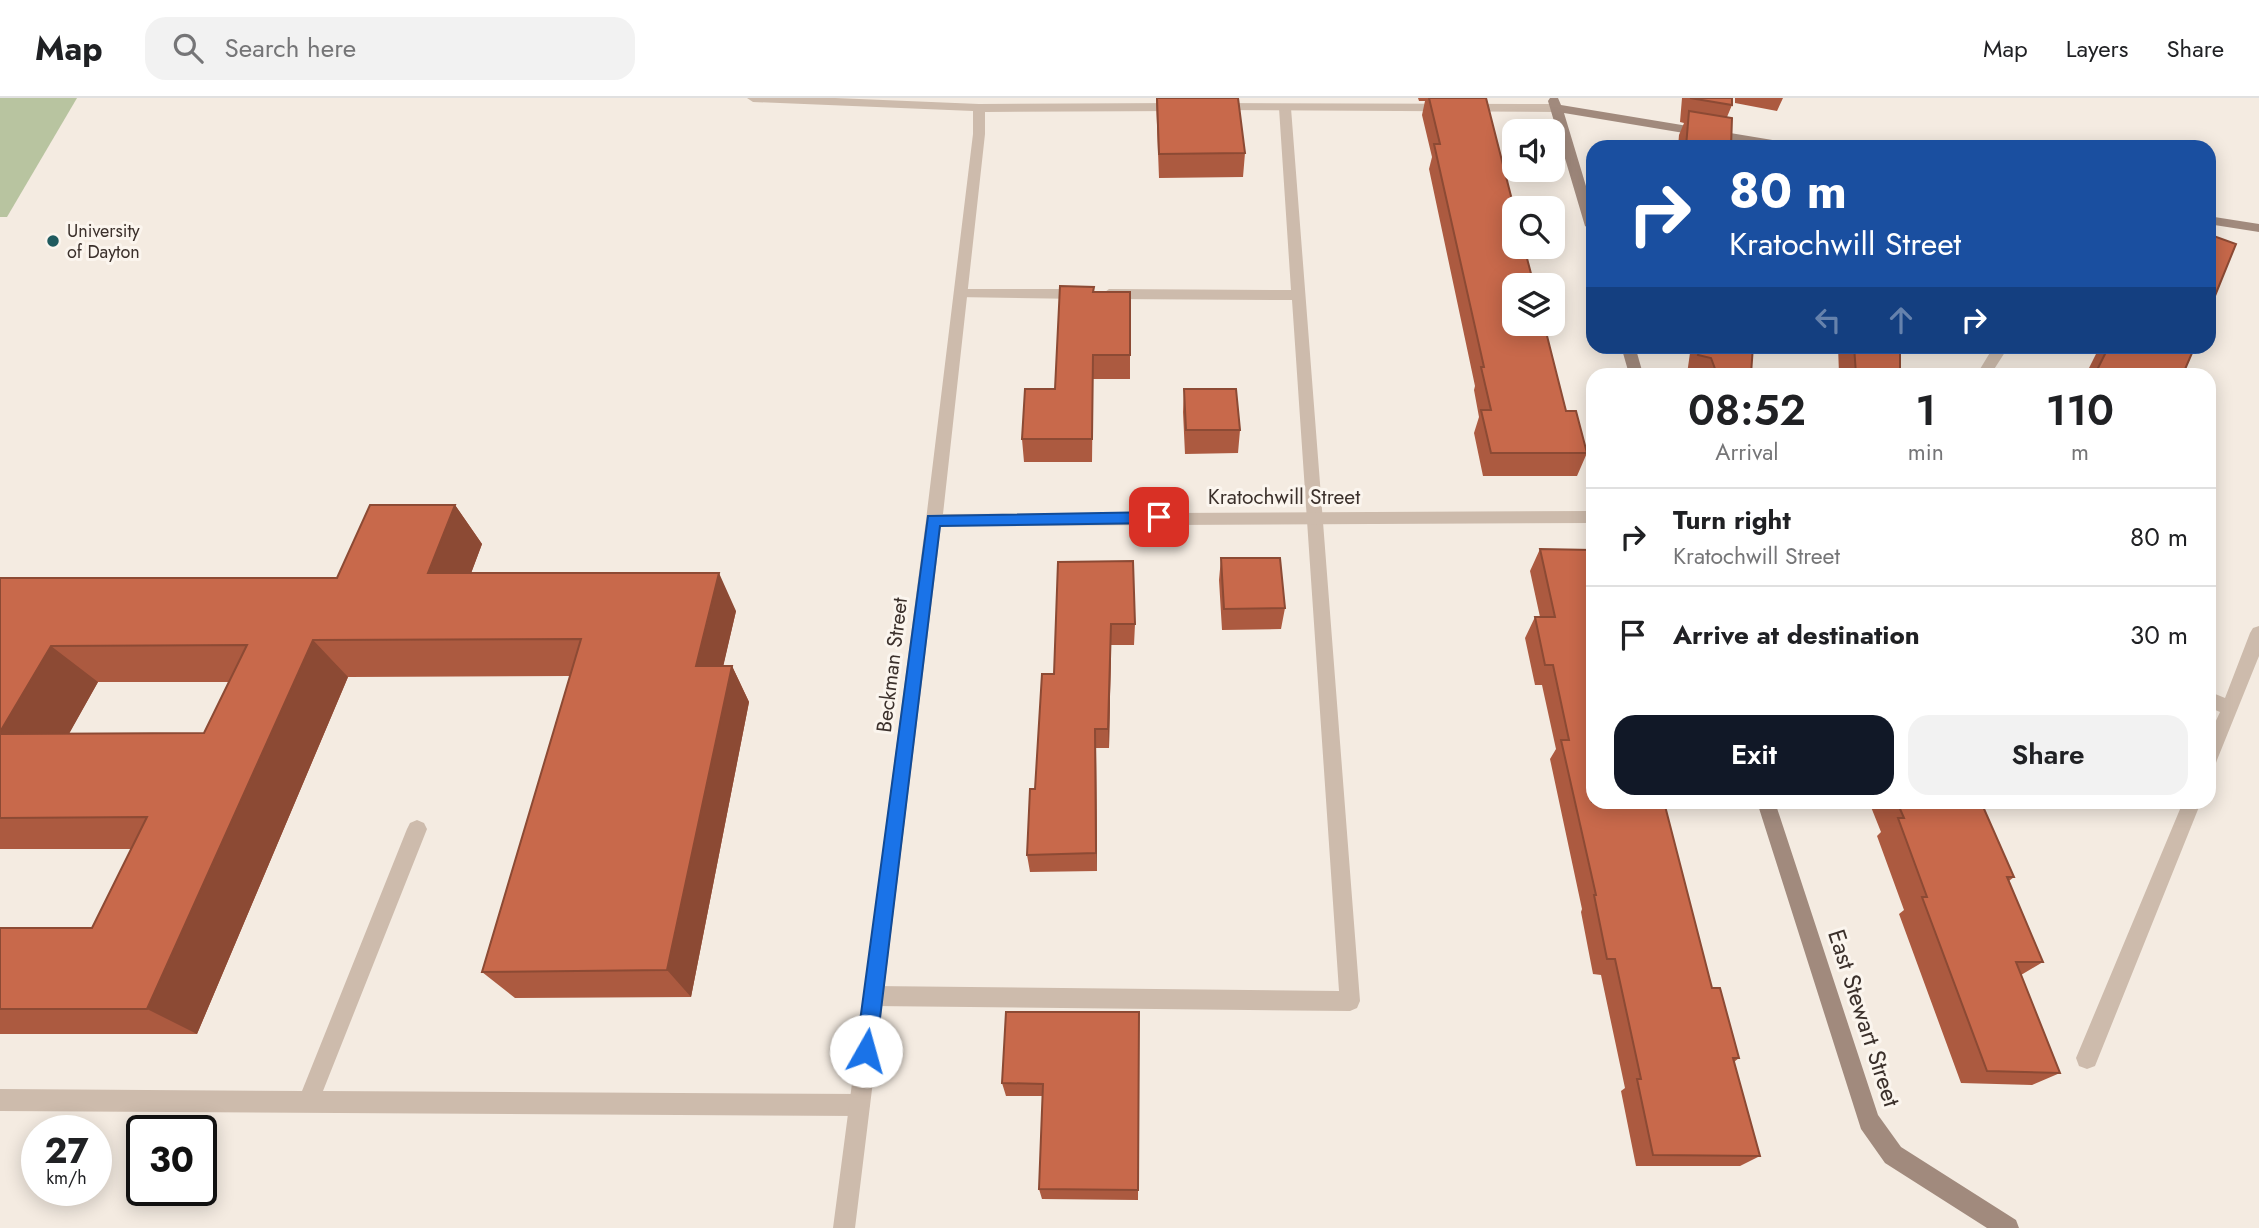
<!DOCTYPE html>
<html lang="en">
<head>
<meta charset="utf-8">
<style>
  :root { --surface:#fff; --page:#f2f2f2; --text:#202124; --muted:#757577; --line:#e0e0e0; --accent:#111827 }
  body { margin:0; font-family:Jost,sans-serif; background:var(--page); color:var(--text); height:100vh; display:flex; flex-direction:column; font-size:26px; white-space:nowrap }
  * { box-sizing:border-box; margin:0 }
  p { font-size:23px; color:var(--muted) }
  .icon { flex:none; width:38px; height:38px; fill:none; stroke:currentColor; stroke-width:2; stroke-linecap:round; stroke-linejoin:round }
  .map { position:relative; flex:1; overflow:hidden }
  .sheet { position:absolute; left:1586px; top:270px; width:630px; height:441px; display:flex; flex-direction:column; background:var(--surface); border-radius:21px; box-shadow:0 4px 18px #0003 }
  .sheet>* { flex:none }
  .banner { position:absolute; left:1586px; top:42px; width:630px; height:214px; border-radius:21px; box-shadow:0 4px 18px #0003; background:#1a4fa0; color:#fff; overflow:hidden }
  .buttons { position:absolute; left:1502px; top:21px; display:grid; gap:14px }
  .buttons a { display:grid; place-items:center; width:63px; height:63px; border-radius:14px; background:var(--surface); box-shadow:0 4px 18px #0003; font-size:35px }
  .speed { position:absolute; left:21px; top:1017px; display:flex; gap:14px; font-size:35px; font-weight:700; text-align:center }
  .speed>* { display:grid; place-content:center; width:91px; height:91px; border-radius:50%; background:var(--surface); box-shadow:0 4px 18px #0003; line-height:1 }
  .speed small { font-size:18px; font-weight:400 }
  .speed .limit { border:4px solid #111; border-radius:10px; background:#fff; color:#111 }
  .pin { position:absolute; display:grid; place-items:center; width:60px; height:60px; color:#fff; margin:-30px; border-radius:14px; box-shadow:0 4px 10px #0006 }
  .me { position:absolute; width:77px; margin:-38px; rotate:7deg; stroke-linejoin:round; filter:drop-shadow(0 0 5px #0008) }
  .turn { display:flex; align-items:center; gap:24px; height:147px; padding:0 28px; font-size:32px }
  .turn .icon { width:91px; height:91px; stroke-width:2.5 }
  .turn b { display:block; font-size:49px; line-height:60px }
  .lanes { display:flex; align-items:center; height:66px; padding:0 28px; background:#0003; justify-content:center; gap:35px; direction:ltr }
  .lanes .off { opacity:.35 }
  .eta { display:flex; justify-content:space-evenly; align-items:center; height:119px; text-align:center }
  .eta b { font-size:42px; font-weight:600; line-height:49px }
  .primary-button { display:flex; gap:14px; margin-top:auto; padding:14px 28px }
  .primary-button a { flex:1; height:80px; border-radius:21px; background:var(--accent); color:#fff; font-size:28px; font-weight:600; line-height:80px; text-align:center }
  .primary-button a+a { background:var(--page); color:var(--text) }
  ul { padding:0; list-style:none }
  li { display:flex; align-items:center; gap:21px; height:98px; padding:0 28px; border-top:2px solid var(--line) }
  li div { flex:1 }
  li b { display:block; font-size:26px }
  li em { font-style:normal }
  header { display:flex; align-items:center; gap:42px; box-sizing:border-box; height:98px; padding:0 35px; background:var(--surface); border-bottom:2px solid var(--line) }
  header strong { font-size:33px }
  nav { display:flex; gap:38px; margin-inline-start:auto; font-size:24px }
  .search { width:490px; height:63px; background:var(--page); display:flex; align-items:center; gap:18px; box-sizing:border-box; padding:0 24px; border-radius:21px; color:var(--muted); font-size:26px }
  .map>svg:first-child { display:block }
  .green { fill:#b8c4a0 }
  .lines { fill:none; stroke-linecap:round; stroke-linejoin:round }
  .service { fill:#cdbbac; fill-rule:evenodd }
  .minor { fill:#cdbbac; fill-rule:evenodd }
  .secondary { fill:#a18a7d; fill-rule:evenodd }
  .wall { fill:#ac5a40; fill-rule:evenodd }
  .shaded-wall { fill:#8c4a34 }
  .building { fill:#c8694b; stroke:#8c4a34; stroke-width:2 }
  .route { fill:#1a73e8; stroke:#114b97; stroke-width:2 }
  .poi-dot { fill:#1f5a5e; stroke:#fbf5ee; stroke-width:2.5 }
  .labels { text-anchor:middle; stroke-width:6; stroke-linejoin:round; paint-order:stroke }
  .far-poi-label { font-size:18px; fill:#3b302b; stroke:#fbf5ee; text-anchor:start }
  .street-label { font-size:21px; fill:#3b302b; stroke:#fbf5ee }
  .near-street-label { font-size:24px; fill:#3b302b; stroke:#fbf5ee }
</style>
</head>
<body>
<header>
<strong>Map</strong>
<div class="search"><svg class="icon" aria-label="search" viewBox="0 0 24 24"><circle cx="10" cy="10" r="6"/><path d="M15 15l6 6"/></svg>Search here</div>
<nav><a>Map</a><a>Layers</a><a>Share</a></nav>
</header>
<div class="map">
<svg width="2259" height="1130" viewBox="0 0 2259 1130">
  <rect width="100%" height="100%" fill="#f4ebe1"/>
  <path class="green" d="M0,0h77l-70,119h-7z"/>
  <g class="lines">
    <path class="service" d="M1285,6l6,4 69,893 -3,7 -7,3 -477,-5 -7,-3 -3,-7 3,-7 7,-3 466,5 -47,-691 -183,-1 -7,-5 7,-5 182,1 -12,-182z
      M960,191h121l7,5 -7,5 -126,-2v-6z
      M2259,528v30l-42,104 -2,6 -7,2v-30l12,-26 -12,-5v-16l17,7 25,-65 3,-5z
      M2183,704h18l-106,264 -8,3 -8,-3 -3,-8z
      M417,722l7,3 3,6 -104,262 536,3 8,3 3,8 -3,8 -8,3 -859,-5v-22l302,2 105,-262 3,-6z"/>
    <path class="minor" d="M747,0h88l144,6 200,-1 6,4 -6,4 -194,1v22l-42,380 649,-3v12l-651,3 -86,702h-22l93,-708 47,-386v-23l-220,-9z
      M1217,5l340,1 6,4 -6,4 -344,-2v-6z
      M1994,248h15l-18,28h-14z"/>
    <path class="secondary" d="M1550,0h8l3,7 229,38 6,4h-28l-204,-34 28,93v24l-7,-4 -37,-125z
      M2208,118l51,8v8l-51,-8z
      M1621,248h14l8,28h-14z
      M1757,704h18l103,313 23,32 115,73 3,8h-32l-102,-65 -24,-34z"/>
  </g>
  <path class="wall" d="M1156,0h82l7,55 -2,24 -84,1z
    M1418,0h68l80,313 21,42 -10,23h-94l-9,-43 5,-16 -5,-27 1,-4 -46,-217 3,-12 -10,-42 3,-14h-6z
    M1682,0h50v7l-5,12 4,30h-53l1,-12 5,-12 -4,-1z
    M1735,0h48l-6,13 -42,-8z
    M1094,194h36v87h-37l-1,83h-68l-2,-23 33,-50z
    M1691,248h62l-2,28h-64z
    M1838,248h62v28h-61z
    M2100,248h95l-12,28h-97z
    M1184,291l56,41 -2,23 -53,1 -2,-42z
    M455,407l27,39 -11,29 265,38 -13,55h9l17,36 -58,295 -176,1 -33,-26 88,-296 -222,1 -151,357h-197v-106h92l39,-79h-131v-271h337zM98,584h131l-25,51h-135z
    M1540,451l172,439 27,70 -5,4 26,94 -20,10h-104l-15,-75 4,-3 -24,-113 -8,-1 -12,-62 1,-3 -32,-150 6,-10 -14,-64h-7l-10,-47 10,-21h5l-10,-46z
    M1221,460l64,50 -4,21 -59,1 -3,-50z
    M1058,464l77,62 -1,21h-23l-2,103h-13l1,123 -67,1 -3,-17 8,-66 19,-115z
    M1869,704h112l33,75 -5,4 34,81 -22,13 39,98 -28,12 -71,-2 -62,-169 5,-4 -27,-74 4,-4z
    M1139,914l-1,188 -96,-1 -3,-10 4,-93h-37l-4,-13z"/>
  <path class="shaded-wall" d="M455,407l27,39 -25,67 -29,-38z
    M719,475l17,38 -21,91 -19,-36z
    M1111,526v21l-2,103 -1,-19z
    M313,542l35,37 -151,357 -50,-25z
    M51,548l47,36 -48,86 -50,-34v-2z
    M732,568l17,36 -58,295 -24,-27z
    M1095,631l1,19 1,123 -1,-18z"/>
  <path class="building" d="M1157,0h81l7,55 -86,1z
    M1429,0h57l28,110v39h10l10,38h-20v39h30l22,87h10l11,42h-96l-10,-43h10l-10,-43h3l-50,-223h6z
    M1690,0h42v7z
    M1689,13l43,7 -1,29h-45z
    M2208,136l28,10 -28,69z
    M1060,188l34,1 -1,5h37v63h-37l-1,84h-70l3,-50h30z
    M1700,248h53l-2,28h-34l-6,-16 -13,-3z
    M1854,248h46v28h-44z
    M2109,248h86l-12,28h-88z
    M1184,291h52l4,41h-54z
    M370,407h85l-27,68h291l-23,93h36l-65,304 -185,2 99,-333 -268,1 -166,369h-147v-81h92l55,-111 -147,1v-84l204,-1 43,-88 -196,1 -51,86v-154h337z
    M1540,451l52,1v252h72l48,186h8l19,70h-6l27,98 -107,-1 -16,-76h4l-26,-120h-8l-13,-64h2l-35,-155h8l-16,-75h-8l-10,-48h20z
    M1221,460h59l5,50 -61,1z
    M1133,463l2,63h-24l-3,105h-13l1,124 -69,2 3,-66h5l7,-115h12l4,-112z
    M1897,704h84l33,75h-7l36,85h-27l44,111 -73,-2 -65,-174h5l-29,-79h6z
    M1006,914h133l-1,178 -99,-1 4,-105 -41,-1z"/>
  <path class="route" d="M1159,414l7,5 -7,6 -219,3 -64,525 -3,6 -7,3 -7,-3 -3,-6 72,-535z"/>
  <circle class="poi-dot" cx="53" cy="143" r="7"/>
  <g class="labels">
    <g class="far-poi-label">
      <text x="67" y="139">University<tspan x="67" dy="21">of Dayton</tspan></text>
    </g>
    <g class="street-label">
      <text x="1284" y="406">Kratochwill Street</text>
      <text transform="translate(892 567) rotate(-83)" y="7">Beckman Street</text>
    </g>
    <g class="near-street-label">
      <text transform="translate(1864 920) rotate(72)" y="8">East Stewart Street</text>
    </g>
  </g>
</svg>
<div class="buttons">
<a><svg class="icon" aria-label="sound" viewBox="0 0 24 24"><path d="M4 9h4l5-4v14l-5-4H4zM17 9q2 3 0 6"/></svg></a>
<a><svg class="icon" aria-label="search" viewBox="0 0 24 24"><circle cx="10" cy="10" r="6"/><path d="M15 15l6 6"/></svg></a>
<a><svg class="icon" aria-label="layers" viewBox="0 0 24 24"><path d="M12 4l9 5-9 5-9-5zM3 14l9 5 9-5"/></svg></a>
</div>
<div class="speed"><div>27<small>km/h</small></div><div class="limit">30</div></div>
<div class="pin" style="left:1159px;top:419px;background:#d93025"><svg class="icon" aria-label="arrive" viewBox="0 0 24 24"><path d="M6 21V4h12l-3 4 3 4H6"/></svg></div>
<svg class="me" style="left:866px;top:953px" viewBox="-20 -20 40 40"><circle r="19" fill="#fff"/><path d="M0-13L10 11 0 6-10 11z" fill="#1a73e8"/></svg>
<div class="banner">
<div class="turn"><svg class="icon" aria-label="right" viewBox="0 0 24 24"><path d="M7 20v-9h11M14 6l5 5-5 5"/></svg><div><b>80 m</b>Kratochwill Street</div></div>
<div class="lanes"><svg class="icon off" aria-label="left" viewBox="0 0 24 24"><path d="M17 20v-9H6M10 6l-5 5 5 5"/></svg><svg class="icon off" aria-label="ahead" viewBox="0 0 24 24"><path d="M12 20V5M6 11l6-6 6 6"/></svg><svg class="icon" aria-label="right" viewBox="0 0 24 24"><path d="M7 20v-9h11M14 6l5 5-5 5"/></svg></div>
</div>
<section class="sheet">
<div class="eta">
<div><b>08:52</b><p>Arrival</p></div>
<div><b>1</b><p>min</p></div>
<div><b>110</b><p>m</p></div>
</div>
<ul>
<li><svg class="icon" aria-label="right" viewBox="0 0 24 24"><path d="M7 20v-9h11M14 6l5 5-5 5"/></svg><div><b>Turn right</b><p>Kratochwill Street</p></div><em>80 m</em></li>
<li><svg class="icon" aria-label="arrive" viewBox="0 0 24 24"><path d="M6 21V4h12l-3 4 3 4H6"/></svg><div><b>Arrive at destination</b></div><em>30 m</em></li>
</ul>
<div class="primary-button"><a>Exit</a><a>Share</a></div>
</section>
</div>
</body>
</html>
